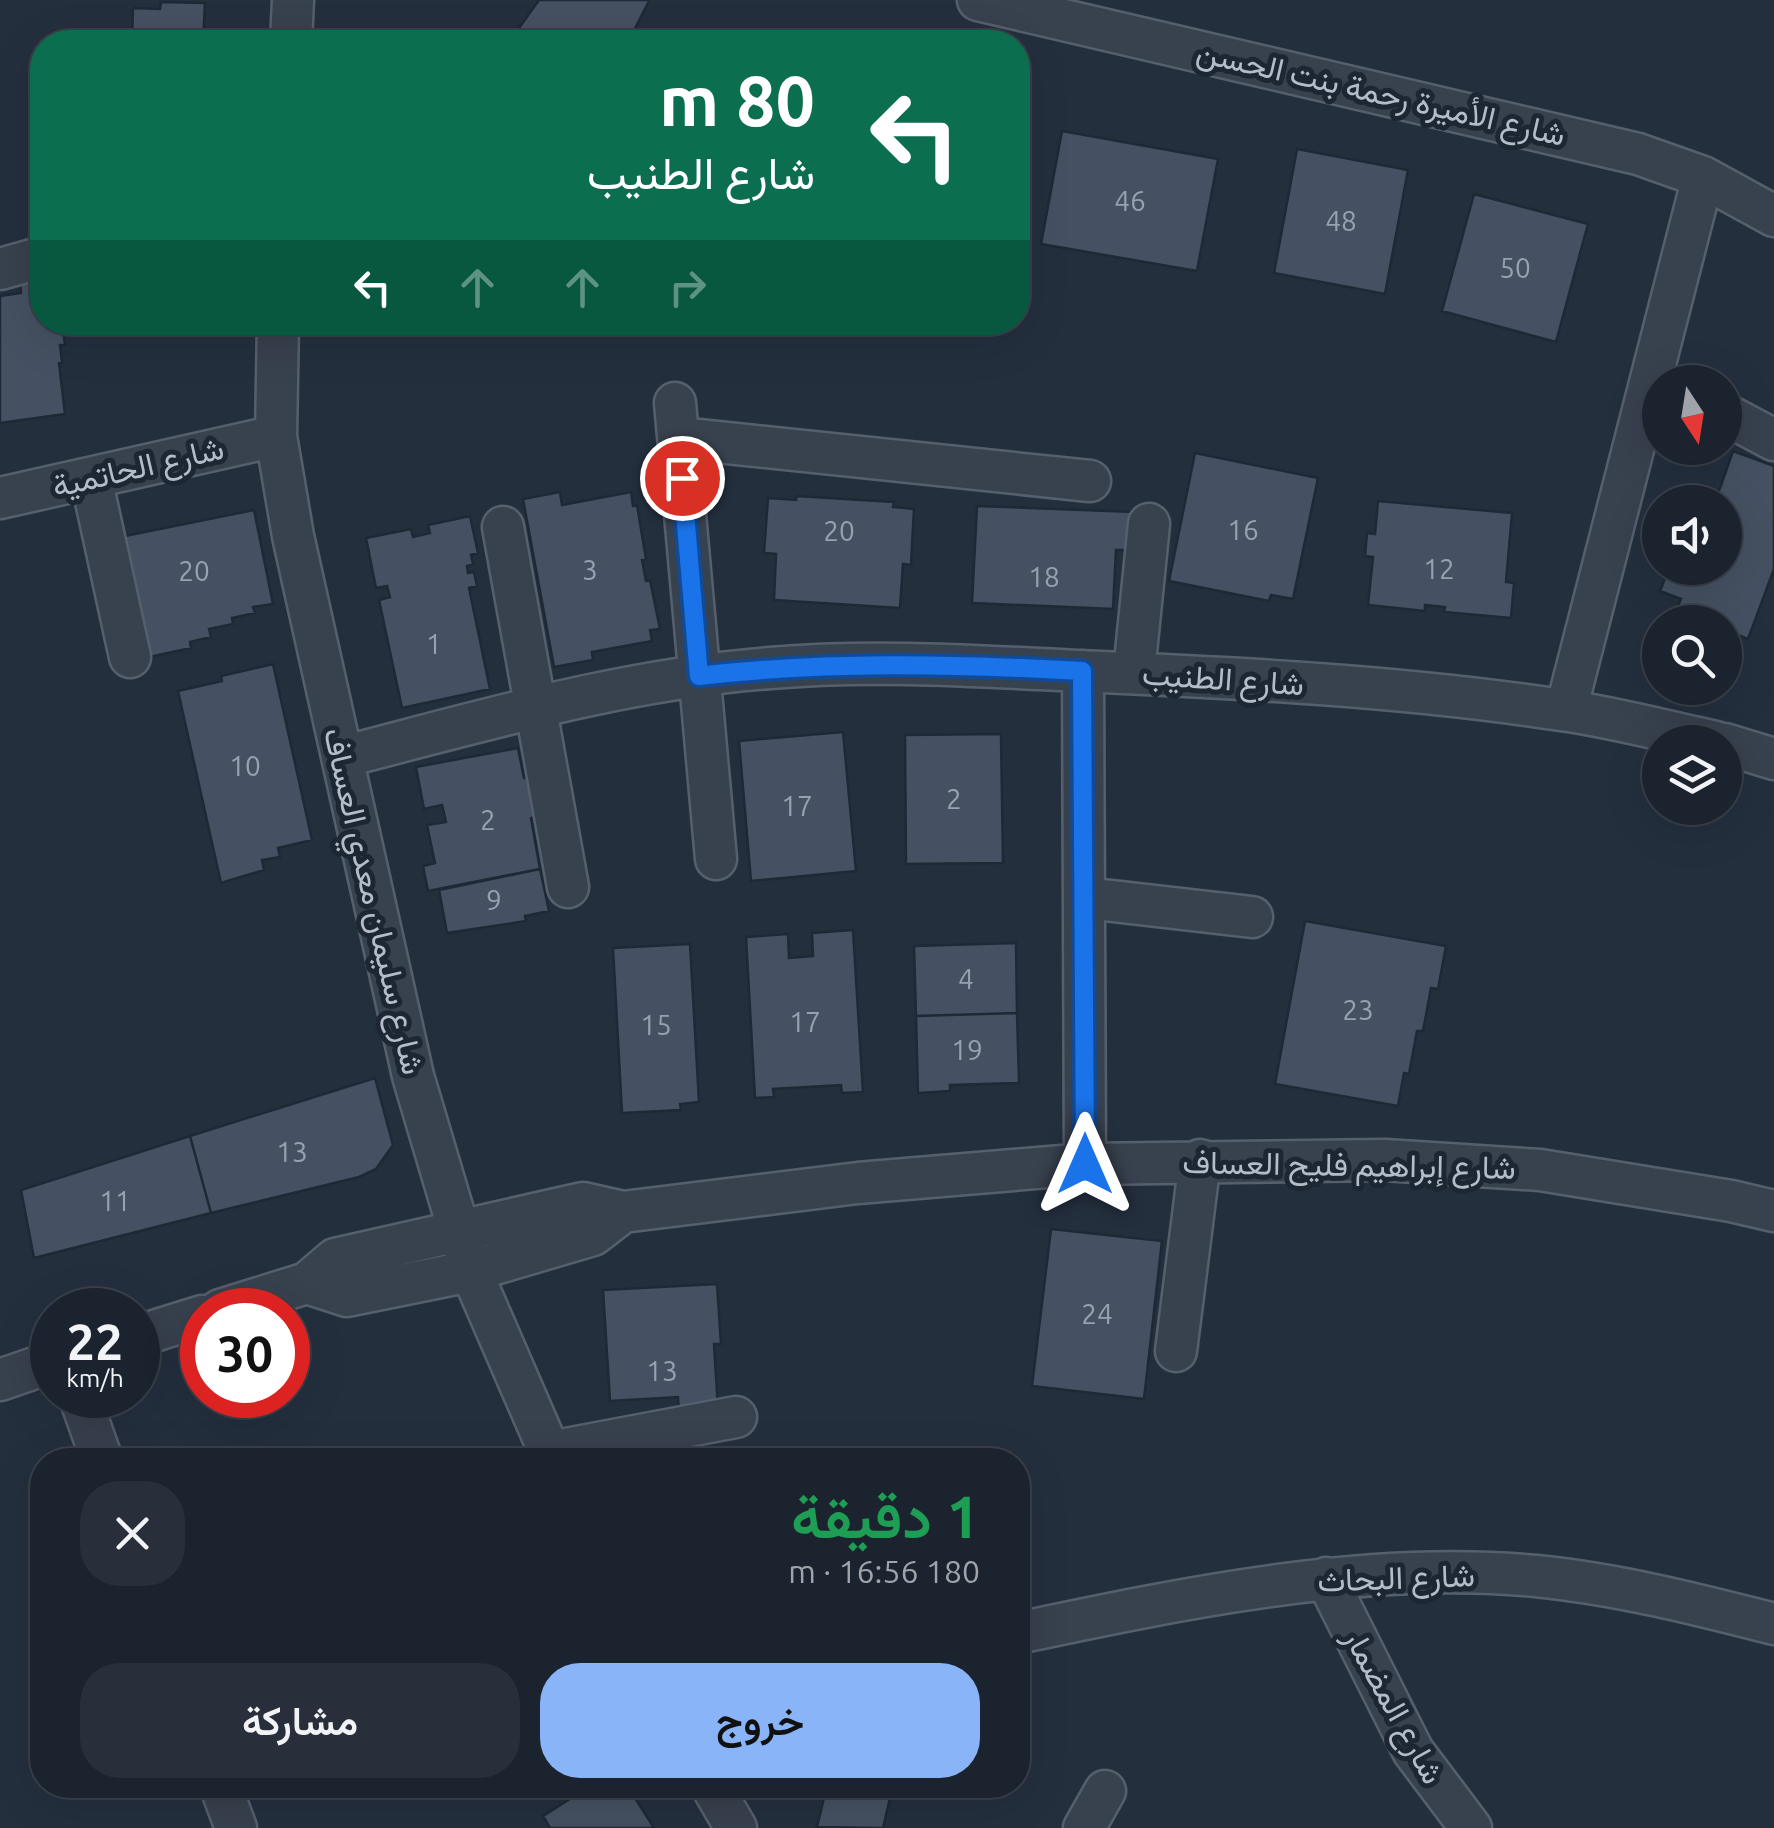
<!DOCTYPE html>
<html lang="ar">
<head>
<meta charset="utf-8">
<style>
  :root { --surface:#1b232e; --page:#282f3a; --text:#f1f3f6; --muted:#a0a4aa; --line:#39404a; --accent:#8ab4f8 }
  body { margin:0; font-family:Ubuntu,Vazirmatn,sans-serif; background:var(--page); color:var(--text); direction:rtl; height:100vh; display:flex; flex-direction:column; font-size:38px; white-space:nowrap }
  * { box-sizing:border-box; margin:0 }
  p { font-size:32px; color:var(--muted) }
  .icon { flex:none; width:55px; height:55px; fill:none; stroke:currentColor; stroke-width:2; stroke-linecap:round; stroke-linejoin:round }
  .map { position:relative; flex:1; overflow:hidden; direction:ltr }
  .details { position:absolute; left:30px; top:1448px; width:1000px; height:350px; display:flex; flex-direction:column; background:var(--surface); border-radius:40px; box-shadow:0 10px 40px #0002,0 0 0 2px var(--line); direction:rtl }
  .details>* { flex:none }
  .hud { position:absolute; left:30px; top:30px; width:1000px; height:305px; border-radius:40px; box-shadow:0 10px 40px #0002,0 0 0 2px var(--line); direction:rtl; background:#0b6e4f; color:#fff; overflow:hidden }
  .needle { width:65px; rotate:168deg }
  .buttons { position:absolute; left:1642px; top:365px; display:grid; gap:20px }
  .buttons a { display:grid; place-items:center; width:100px; height:100px; border-radius:50%; background:var(--surface); box-shadow:0 10px 40px #0002,0 0 0 2px var(--line); font-size:50px }
  .speed { position:absolute; left:30px; top:1288px; display:flex; gap:20px; font-size:50px; font-weight:700; text-align:center }
  .speed>* { display:grid; place-content:center; width:130px; height:130px; border-radius:50%; background:var(--surface); box-shadow:0 10px 40px #0002,0 0 0 2px var(--line); line-height:1 }
  .speed small { font-size:25px; font-weight:400 }
  .speed .limit { border:15px solid #d22; background:#fff; color:#111 }
  .pin { position:absolute; display:grid; place-items:center; width:85px; height:85px; color:#fff; margin:-42px; border:5px solid #fff; border-radius:50%; box-shadow:0 2px 10px #0007 }
  .me { position:absolute; width:110px; margin:-55px; rotate:0deg; stroke-linejoin:round; filter:drop-shadow(0 0 8px #0008) }
  .turn { display:flex; align-items:center; gap:35px; height:210px; padding:0 50px; font-size:45px }
  .turn .icon { width:130px; height:130px; stroke-width:2.5 }
  .turn b { display:block; font-size:70px; line-height:85px }
  .lanes { display:flex; align-items:center; height:95px; padding:0 50px; background:#0003; justify-content:center; gap:50px; direction:ltr }
  .lanes .off { opacity:.35 }
  .round { display:grid; place-items:center; flex:none; width:105px; height:105px; border-radius:40px; background:var(--page) }
  .head { display:flex; align-items:center; justify-content:space-between; height:170px; padding:0 50px }
  h1 { font-size:60px; font-weight:600; line-height:75px; color:#1e9e55 }
  .action { display:flex; gap:20px; margin-top:auto; padding:20px 50px }
  .action a { flex:1; height:115px; border-radius:40px; background:var(--accent); color:#111; font-size:40px; font-weight:600; line-height:115px; text-align:center }
  .action a+a { background:var(--page); color:var(--text) }
  .map>svg:first-child { display:block }
  .building { fill:#455162; stroke:#1f2835; stroke-width:2.5 }
  .lines { fill:none; stroke-linecap:round; stroke-linejoin:round }
  .minor-casing { stroke:#565f6c; stroke-width:45 }
  .minor { stroke:#38414e; stroke-width:40 }
  .route-casing { stroke:#114b97; stroke-width:25 }
  .route { stroke:#1a73e8; stroke-width:18 }
  .labels { text-anchor:middle; stroke-width:10; stroke-linejoin:round; paint-order:stroke }
  .number-label { font-size:28px; fill:#98a1af }
  .street-label { font-size:32px; fill:#b4bcc9; stroke:#1d2633 }
</style>
</head>
<body>
<div class="map">
<svg width="1774" height="1828" viewBox="0 0 1774 1828">
  <rect width="100%" height="100%" fill="#242f3e"/>
  <path class="building" d="M539,0h108l2,1 -21,41h-119z
    M161,2l44,1 -2,39h-71l1,-34 27,1z
    M1062,131l156,28 -21,112 -156,-27z
    M1297,149l111,21 -23,124 -111,-21z
    M1474,194l114,30 -32,118 -114,-31z
    M42,276v46h24l-4,2 3,21h-5l2,17 -3,1 6,51 -65,9v-127l21,-3 -1,-14z
    M1733,451l41,15v103l-26,70 -23,-9v-8h-44l-9,-3 9,-20 -21,-8 9,-23h56v-66h-32l7,-18 19,7z
    M1195,453l123,25 -25,121 -22,-4 -2,6 -100,-20z
    M560,492l2,13 69,-13 2,14 4,-1 9,54 -4,1 4,21 4,-1 10,49 -10,1 2,11 -60,11 1,8 -39,7 -31,-168z
    M796,496l98,6 -1,5 21,2 -3,56 -8,-1 -3,44 -126,-8 2,-46 -12,-1 4,-55 28,2z
    M1378,501l134,12 -6,69 8,1 -3,35 -67,-6 1,-5 -20,-2v6l-57,-6 5,-48 -8,-1 2,-23 8,1z
    M977,506l158,6 -2,38h-17l-3,59 -141,-6z
    M254,510l19,94 -20,3 2,6 -23,5 1,6 -24,5 2,8 -21,5 1,6 -51,11 -25,-121z
    M470,516l8,37 -7,2 2,9 -6,2 1,7 6,-1 3,14 -8,2 21,101 -88,19 -23,-108 11,-3 -3,-11 -11,2 -10,-50 45,-9 2,8 17,-4 -2,-8z
    M273,664l39,176 -34,8 2,9 -18,3 2,10 -43,13 -43,-192 44,-10 -1,-5z
    M843,732l13,139 -105,10 -12,-140z
    M1001,734l2,129 -97,1 -1,-129z
    M518,748l6,30 5,-1 8,40 -6,1 9,51 -112,22 -5,-25 12,-3 -8,-38 19,-3 -4,-17 -18,4 -8,-42z
    M540,869l9,42 -24,5 1,5 -79,12 -8,-43z
    M1305,921l141,25 -8,43 -7,-1 -8,43h-6l-8,43 -5,-1 -6,33 -123,-22z
    M853,930l10,162 -21,1 -1,-8 -68,4 1,8 -19,1 -9,-161 42,-3 1,24 24,-2 -1,-23z
    M1016,943l1,70 -101,3 -2,-70z
    M690,944l9,158 -19,2 1,6 -59,3 -9,-165z
    M1017,1013l2,70 -69,2v6l-32,2 -2,-77z
    M375,1078l18,67 -17,24 -17,8 -148,36 -21,-77z
    M190,1136l21,77 -177,45 -13,-68z
    M1051,1229l111,12 -18,158 -112,-13z
    M717,1284l4,60h-7l4,65 -39,2 -1,-14 -68,4 -7,-111z
    M592,1785h35l27,43h-104l-7,-12z
    M827,1785h66l-10,43 -66,-1z"/>
  <g class="lines">
    <g class="minor-casing">
      <path id="minor" d="M978,0l660,154 65,23 71,39
        M291,42l2,-42
        M0,269l36,-10
        M278,322l-2,114 17,100 120,540 58,195 82,189
        M675,403l41,456
        M1725,414l49,26
        M679,438l411,43
        M91,478l39,179
        M0,498l276,-62
        M503,527l65,360
        M1083,671l2,493
        M1134,672l15,-148
        M1566,710l137,-533
        M1725,744l49,15
        M342,757c140,-36 282,-78 428,-89 103,-9 206,-2 309,3 161,7 323,15 482,39 52,7 103,21 155,32
        M1086,898l166,19
        M307,1283l40,13 124,-25 122,-36 30,-23
        M220,1310l87,-27 28,-24 248,-56 40,9 235,-29 227,-19 300,-4 155,10 191,31 43,10
        M138,1336l64,-20
        M1176,1351l24,-191
        M0,1380l52,-18
        M79,1395l23,65
        M550,1452l186,-35
        M1326,1578l87,173 58,77
        M1018,1633c165,-35 349,-73 518,-57 81,8 160,28 238,48
        M220,1785l16,43
        M711,1785l25,43
        M1084,1828l21,-37"/>
    </g>
    <use href="#minor" class="minor"/>
  </g>
  <g class="lines">
    <g class="route-casing">
      <path id="route" d="M682,478l17,198c128,-15 255,-12 383,-5l3,493"/>
    </g>
    <use href="#route" class="route"/>
  </g>
  <g class="labels">
    <g class="number-label">
      <text x="1130" y="211">46</text>
      <text x="1341" y="231">48</text>
      <text x="1515" y="278">50</text>
      <text x="1243" y="540">16</text>
      <text x="839" y="541">20</text>
      <text x="1439" y="579">12</text>
      <text x="590" y="580">3</text>
      <text x="194" y="581">20</text>
      <text x="1044" y="587">18</text>
      <text x="434" y="654">1</text>
      <text x="245" y="776">10</text>
      <text x="954" y="809">2</text>
      <text x="797" y="816">17</text>
      <text x="488" y="830">2</text>
      <text x="494" y="910">9</text>
      <text x="966" y="989">4</text>
      <text x="1358" y="1020">23</text>
      <text x="805" y="1032">17</text>
      <text x="656" y="1035">15</text>
      <text x="967" y="1060">19</text>
      <text x="292" y="1162">13</text>
      <text x="115" y="1211">11</text>
      <text x="1097" y="1324">24</text>
      <text x="662" y="1381">13</text>
    </g>
    <g class="street-label">
      <text transform="translate(1381 93) rotate(13)" y="11">شارع الأميرة رحمة بنت الحسن</text>
      <text transform="translate(138 467) rotate(-13)" y="11">شارع الحاتمية</text>
      <text transform="translate(1223 679) rotate(4)" y="11">شارع الطنيب</text>
      <text transform="translate(374 901) rotate(77)" y="11">شارع سليمان معدي العساف</text>
      <text transform="translate(1349 1165) rotate(1)" y="11">شارع إبراهيم فليح العساف</text>
      <text transform="translate(1396 1578) rotate(-2)" y="11">شارع البحاث</text>
      <text transform="translate(1394 1706) rotate(61)" y="11">شارع المضمار</text>
    </g>
  </g>
</svg>
<div class="buttons">
<a><svg class="needle" viewBox="-14 -14 28 28"><path d="M0-13l5 13h-10z" fill="#e53935"/><path d="M0 13l5-13h-10z" fill="#a0a4aa"/></svg></a>
<a><svg class="icon" aria-label="sound" viewBox="0 0 24 24"><path d="M4 9h4l5-4v14l-5-4H4zM17 9q2 3 0 6"/></svg></a>
<a><svg class="icon" aria-label="search" viewBox="0 0 24 24"><circle cx="10" cy="10" r="6"/><path d="M15 15l6 6"/></svg></a>
<a><svg class="icon" aria-label="layers" viewBox="0 0 24 24"><path d="M12 4l9 5-9 5-9-5zM3 14l9 5 9-5"/></svg></a>
</div>
<div class="speed"><div>22<small>km/h</small></div><div class="limit">30</div></div>
<div class="pin" style="left:682px;top:478px;background:#d93025"><svg class="icon" aria-label="arrive" viewBox="0 0 24 24"><path d="M6 21V4h12l-3 4 3 4H6"/></svg></div>
<svg class="me" style="left:1085px;top:1164px" viewBox="-20 -20 40 40"><path d="M0-17L14 15 0 8-14 15z" fill="#1a73e8" stroke="#fff" stroke-width="4"/></svg>
<div class="hud">
<div class="turn"><svg class="icon" aria-label="left" viewBox="0 0 24 24"><path d="M17 20v-9H6M10 6l-5 5 5 5"/></svg><div><b>80 m</b>شارع الطنيب</div></div>
<div class="lanes"><svg class="icon" aria-label="left" viewBox="0 0 24 24"><path d="M17 20v-9H6M10 6l-5 5 5 5"/></svg><svg class="icon off" aria-label="ahead" viewBox="0 0 24 24"><path d="M12 20V5M6 11l6-6 6 6"/></svg><svg class="icon off" aria-label="ahead" viewBox="0 0 24 24"><path d="M12 20V5M6 11l6-6 6 6"/></svg><svg class="icon off" aria-label="right" viewBox="0 0 24 24"><path d="M7 20v-9h11M14 6l5 5-5 5"/></svg></div>
</div>
<section class="details">
<div class="head"><div><h1>1 دقيقة</h1><p>180 m · 16:56</p></div><a class="round"><svg class="icon" aria-label="close" viewBox="0 0 24 24"><path d="M6 6l12 12M18 6L6 18"/></svg></a></div>
<div class="action"><a>خروج</a><a>مشاركة</a></div>
</section>
</div>
</body>
</html>
